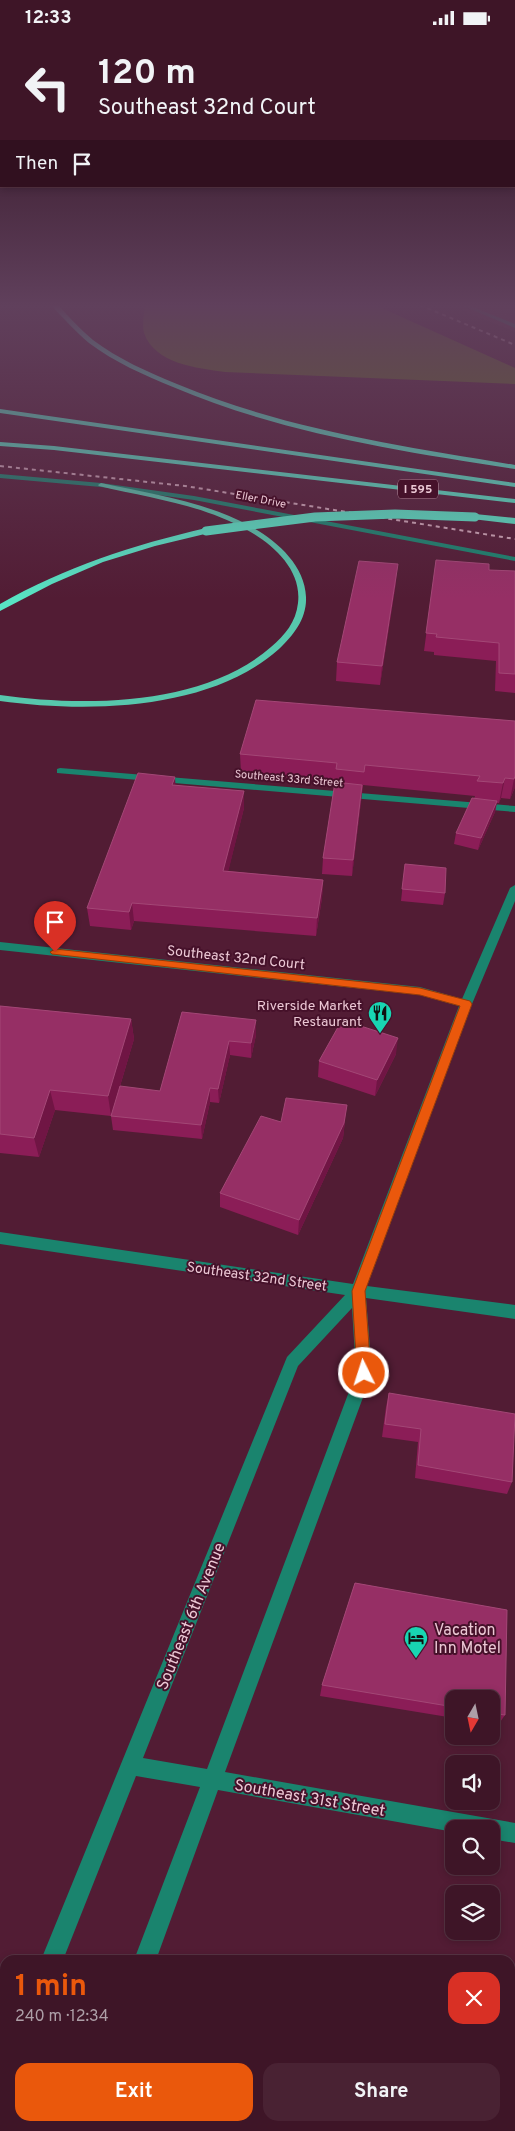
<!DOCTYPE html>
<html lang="en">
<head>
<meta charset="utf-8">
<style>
  :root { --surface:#3e1527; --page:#492233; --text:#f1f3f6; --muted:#ad9fa7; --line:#573444; --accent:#ea580c }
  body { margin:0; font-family:Overpass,sans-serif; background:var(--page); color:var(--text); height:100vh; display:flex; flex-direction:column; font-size:19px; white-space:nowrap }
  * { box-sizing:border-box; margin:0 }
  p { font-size:16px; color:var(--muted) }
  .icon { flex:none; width:28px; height:28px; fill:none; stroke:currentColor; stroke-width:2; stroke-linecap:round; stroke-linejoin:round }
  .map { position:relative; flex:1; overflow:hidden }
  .details { position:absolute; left:0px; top:1920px; width:515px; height:176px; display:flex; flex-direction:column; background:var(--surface); border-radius:15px 15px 0 0; box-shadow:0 2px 8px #0003,0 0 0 1px var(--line) }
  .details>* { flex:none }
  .banner { position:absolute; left:0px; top:0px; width:515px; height:152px; box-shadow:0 2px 8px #0003,0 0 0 1px var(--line); background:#3e1527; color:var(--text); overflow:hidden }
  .needle { width:32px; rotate:189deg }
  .buttons { position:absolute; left:445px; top:1655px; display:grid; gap:10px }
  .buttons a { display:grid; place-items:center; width:55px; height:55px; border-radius:10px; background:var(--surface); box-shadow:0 2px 8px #0003,0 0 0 1px var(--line); font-size:25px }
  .pin { position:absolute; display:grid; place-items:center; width:42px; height:42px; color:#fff; margin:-51px -21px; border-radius:50% 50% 50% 0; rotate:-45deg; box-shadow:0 0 5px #0007 }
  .pin .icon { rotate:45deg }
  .me { position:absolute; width:55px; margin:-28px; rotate:356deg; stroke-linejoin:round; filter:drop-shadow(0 0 4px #0008) }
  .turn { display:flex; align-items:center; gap:18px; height:105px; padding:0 15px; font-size:22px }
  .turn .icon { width:65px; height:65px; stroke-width:2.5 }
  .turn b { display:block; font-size:35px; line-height:42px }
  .then { display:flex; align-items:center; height:48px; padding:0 15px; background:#0003; gap:10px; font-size:19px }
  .round { display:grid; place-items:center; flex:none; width:52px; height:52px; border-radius:15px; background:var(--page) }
  .headline { display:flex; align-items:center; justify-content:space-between; height:85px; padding:0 15px }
  h1 { font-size:30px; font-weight:700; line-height:38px; color:var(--accent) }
  .cta { display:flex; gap:10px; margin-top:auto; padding:10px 15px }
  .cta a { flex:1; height:58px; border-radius:15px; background:var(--accent); color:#fff; font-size:20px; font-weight:700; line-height:58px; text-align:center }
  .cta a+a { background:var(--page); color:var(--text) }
  .status { display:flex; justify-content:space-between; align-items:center; height:35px; padding:0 25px; background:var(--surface); direction:ltr }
  .status svg { height:14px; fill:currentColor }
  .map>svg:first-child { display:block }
  .built { fill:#612540 }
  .water { fill:#606721 }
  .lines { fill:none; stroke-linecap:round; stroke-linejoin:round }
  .minor { fill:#1a846e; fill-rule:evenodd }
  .major { fill:#57c7ac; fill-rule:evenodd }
  .highway { fill:#58e4c4; fill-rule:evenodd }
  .rail { stroke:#d0a8b7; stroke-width:2; stroke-dasharray:4 4; stroke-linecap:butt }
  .highway-bridge { stroke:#58e4c4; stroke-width:9 }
  .wall { fill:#8b1d57 }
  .shaded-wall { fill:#701544 }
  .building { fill:#962f65; stroke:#a34776 }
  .route { fill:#ea580c; stroke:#983908 }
  .labels { text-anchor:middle; stroke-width:4; stroke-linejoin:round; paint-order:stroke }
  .far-street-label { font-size:11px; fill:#ecc8d5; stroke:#46112a }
  .shield { fill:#46112a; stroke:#ba91a2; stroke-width:1 }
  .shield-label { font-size:12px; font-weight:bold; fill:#ecc8d5 }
  .street-label { font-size:14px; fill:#ecc8d5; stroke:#46112a }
  .poi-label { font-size:14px; fill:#ecc8d5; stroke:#46112a; text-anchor:end }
  .near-street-label { font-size:16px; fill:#ecc8d5; stroke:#46112a }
  .near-poi-label { font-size:16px; fill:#ecc8d5; stroke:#46112a; text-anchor:start }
</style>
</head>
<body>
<div class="status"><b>12:33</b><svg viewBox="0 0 49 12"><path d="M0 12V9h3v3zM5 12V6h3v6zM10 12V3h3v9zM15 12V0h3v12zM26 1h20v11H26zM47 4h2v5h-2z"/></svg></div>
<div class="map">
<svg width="515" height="2096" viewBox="0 0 515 2096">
  <rect width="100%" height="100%" fill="#521c34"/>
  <path class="built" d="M450,270h65v27z"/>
  <path class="water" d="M145,270h230l140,63v16l-290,-12c-28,-4 -70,-8 -81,-39 -2,-8 0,-20 1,-28z"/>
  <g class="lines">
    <path class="minor" d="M461,270h7l47,19v4z
      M0,439l101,9 93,13 321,61v4l-321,-61 -93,-13 -101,-9z
      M60,733l455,38v6l-458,-39v-4z
      M515,850v16l-43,103 -105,282 148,19v14l-149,-21 6,75 -147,399 290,51v20l-24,-4v-10h-37v3l-236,-42 -62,170h-22l66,-173 -64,-11 -73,184h-22l246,-603 58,-62 -345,-51v-12l353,52 106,-278 -39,-11 -420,-45v-8l420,45 42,12 48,-111zM352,1273l4,65 -149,396 -64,-11 155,-392z
      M5,2032v32l-5,2v-32z
      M72,2091h22l-2,5h-22z"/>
    <path class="major" d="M101,448c50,11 103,18 149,43 26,14 55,39 56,71 1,21 -12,38 -27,52 -69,62 -192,64 -279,52v-6c84,12 204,11 271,-48 14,-12 25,-25 27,-44 4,-33 -25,-59 -51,-73 -46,-26 -98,-32 -148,-44l-1,-1z"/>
    <path class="highway" d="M51,270h7c11,12 23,25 35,35 25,19 55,32 84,44 107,45 224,62 338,81v4c-115,-18 -234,-36 -342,-82 -29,-12 -59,-25 -84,-44 -13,-11 -26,-25 -38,-38z
      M0,374l515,74v4l-515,-74z
      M0,407l54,4 461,53v4l-461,-53 -54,-4z
      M475,479l40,4v6l-43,-5v-4z
      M206,493l3,1v4l-54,13 -52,16 -51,22 -52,27v-7c65,-37 133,-59 206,-76z"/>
    <path class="rail" d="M420,270l95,40
      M0,431l185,20 330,53"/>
    <path class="highway-bridge" d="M206,496l109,-14 80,-3 80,3"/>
  </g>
  <path class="wall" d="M436,525l53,10 26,1v122l-20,-2 1,-30 -62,-6v-3l-10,-1z
    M396,547l-16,103 -44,-4 1,-19z
    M515,686v66l-5,12 -9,-1 -2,5h-2l-2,9 -17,38 -24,-6 2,-11 18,-34 1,-3 -112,-11 -11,91 -30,-2 1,-16 12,-76 -94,-9 -1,-19z
    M176,750l68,23 -16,63 95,9 -1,18 -6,38 -182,-15 -3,9 -41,-4 -3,-18z
    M405,829l40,29 -2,12 -42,-4z
    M0,971l131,13 3,20 -16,54 42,-2 22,-79 74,23 -5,23 -21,-3 -11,48 -9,-1 -8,37 -89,-9 -2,-14 -56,-6 -16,47 -39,-4z
    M396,1019l-21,42 -57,-19 1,-16z
    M345,1085l-2,18 -45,97 -78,-28v-14l61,-71z
    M389,1358l123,89 -5,12 -92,-16 3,-36 -36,-5 4,-30z
    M355,1548l152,27 -2,105 -7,10 -7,-1v-25h-37v19l-134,-22 2,-11z"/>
  <path class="shaded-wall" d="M398,529l-2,18 -16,103 2,-19z
    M515,741v11l-5,12 4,-20z
    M175,742l1,17 -4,-9z
    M505,743l-4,20 -2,5 4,-20z
    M362,750l-1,16 -9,75 1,-16z
    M244,756v17l-20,81 -1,-18z
    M497,766l-2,11 -17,38 3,-12z
    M323,845l-1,18 -6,38 1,-18z
    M132,868l2,18 -3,9 -2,-18z
    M131,984l3,20 -23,77 -3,-20z
    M256,985v15l-5,23v-15z
    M398,1003l-2,16 -21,42 2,-16z
    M229,1006l1,14 -11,48 -1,-14z
    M210,1053v14l-8,37 -1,-14z
    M50,1055l5,20 -16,47 -5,-19z
    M347,1070l-4,33 -45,97 1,-15z"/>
  <path class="building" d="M436,525l53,4v6l26,1v103l-16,-1v-30l-63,-6 1,-3 -11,-1z
    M359,526l39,3 -16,102 -45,-4z
    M256,665l259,21v55l-1,3 -9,-1 -2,5 -26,-2 3,-5 -115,-11 -1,7 -28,-3 1,-6 -97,-9z
    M138,738l37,4 -3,8 72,6 -21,80 100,9 -6,38 -185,-15 -3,9 -42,-4z
    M335,747l27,3 -9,75 -30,-2z
    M472,763l25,3 -16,37 -25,-5z
    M405,829l41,4 -1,25 -43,-4z
    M0,971l131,13 -23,77 -58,-6 -16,48 -34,-4z
    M182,977l74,8 -5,23 -22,-2 -11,48 -8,-1 -9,37 -90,-9 9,-30 40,5z
    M342,985l56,18 -21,42 -58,-19z
    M286,1063l61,7 -3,18 -45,97 -79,-27 41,-77 20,6z
    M389,1358l126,21 -3,68 -94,-17 3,-36 -36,-5z
    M355,1548l152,27 -2,105 -14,-2v-14h-37v8l-132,-22z"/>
  <linearGradient id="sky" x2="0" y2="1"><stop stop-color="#2d0f1d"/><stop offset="0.48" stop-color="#60405c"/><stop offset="1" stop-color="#60405c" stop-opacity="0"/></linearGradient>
  <rect width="515" height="564" fill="url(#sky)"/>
  <path class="route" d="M55,914l365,39 50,13 2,3 -107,287 6,82 -2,5 -5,2 -5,-2 -2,-5 -5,-82 108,-285 -40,-11 -368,-41 -2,-2z"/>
  <defs>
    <g id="restaurant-pin" transform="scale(1.25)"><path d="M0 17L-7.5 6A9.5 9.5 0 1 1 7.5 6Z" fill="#18d5b2" stroke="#46112a"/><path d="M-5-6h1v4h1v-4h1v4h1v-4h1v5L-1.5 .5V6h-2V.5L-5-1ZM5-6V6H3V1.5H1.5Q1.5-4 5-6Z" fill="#111"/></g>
    <g id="hotel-pin" transform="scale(1.25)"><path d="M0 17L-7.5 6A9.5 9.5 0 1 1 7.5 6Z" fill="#18d5b2" stroke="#46112a"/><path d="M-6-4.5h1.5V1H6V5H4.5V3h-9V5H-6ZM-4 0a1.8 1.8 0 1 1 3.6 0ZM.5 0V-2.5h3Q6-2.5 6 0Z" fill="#111"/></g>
  </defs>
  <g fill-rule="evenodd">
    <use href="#restaurant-pin" x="380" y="978"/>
    <use href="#hotel-pin" x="416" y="1603"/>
  </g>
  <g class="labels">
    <g class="far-street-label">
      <text transform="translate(261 464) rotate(11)" y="4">Eller Drive</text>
      <text transform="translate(289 743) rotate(5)" y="4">Southeast 33rd Street</text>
    </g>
    <rect class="shield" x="398" y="444.5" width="40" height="19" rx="4"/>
    <g class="shield-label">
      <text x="418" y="458">I 595</text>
    </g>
    <g class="street-label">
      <text transform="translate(236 922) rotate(6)" y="5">Southeast 32nd Court</text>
      <text transform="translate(257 1241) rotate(8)" y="5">Southeast 32nd Street</text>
    </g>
    <g class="poi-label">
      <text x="362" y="975">Riverside Market<tspan x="362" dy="16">Restaurant</tspan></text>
    </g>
    <g class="near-street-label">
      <text transform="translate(190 1581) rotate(-68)" y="6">Southeast 6th Avenue</text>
      <text transform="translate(310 1762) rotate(10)" y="6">Southeast 31st Street</text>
    </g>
    <g class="near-poi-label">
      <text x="434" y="1600">Vacation<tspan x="434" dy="18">Inn Motel</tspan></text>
    </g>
  </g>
</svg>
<div class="buttons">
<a><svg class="needle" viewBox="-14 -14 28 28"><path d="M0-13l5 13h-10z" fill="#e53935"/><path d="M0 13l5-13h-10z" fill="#ad9fa7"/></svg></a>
<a><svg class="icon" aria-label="sound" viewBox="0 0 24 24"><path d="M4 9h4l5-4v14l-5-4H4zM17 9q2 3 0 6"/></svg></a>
<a><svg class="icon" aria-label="search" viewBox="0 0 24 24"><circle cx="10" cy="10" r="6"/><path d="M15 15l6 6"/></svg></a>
<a><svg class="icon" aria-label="layers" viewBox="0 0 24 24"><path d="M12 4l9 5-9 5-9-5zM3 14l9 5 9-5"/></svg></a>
</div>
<div class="pin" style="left:55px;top:917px;background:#d93025"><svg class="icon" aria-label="arrive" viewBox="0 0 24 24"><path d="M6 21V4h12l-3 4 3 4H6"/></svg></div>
<svg class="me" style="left:364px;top:1338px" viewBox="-20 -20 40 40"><circle r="17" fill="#ea580c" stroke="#fff" stroke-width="3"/><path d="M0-11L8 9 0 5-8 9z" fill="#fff"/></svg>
<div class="banner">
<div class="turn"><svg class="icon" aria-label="left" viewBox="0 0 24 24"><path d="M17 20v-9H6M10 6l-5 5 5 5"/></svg><div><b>120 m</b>Southeast 32nd Court</div></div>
<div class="then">Then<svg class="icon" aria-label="arrive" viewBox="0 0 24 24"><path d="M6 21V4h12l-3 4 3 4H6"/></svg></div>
</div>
<section class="details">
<div class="headline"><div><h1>1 min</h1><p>240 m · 12:34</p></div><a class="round" style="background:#d93025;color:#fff"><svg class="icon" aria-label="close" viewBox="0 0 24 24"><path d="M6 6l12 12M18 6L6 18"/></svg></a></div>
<div class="cta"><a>Exit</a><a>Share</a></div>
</section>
</div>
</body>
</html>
